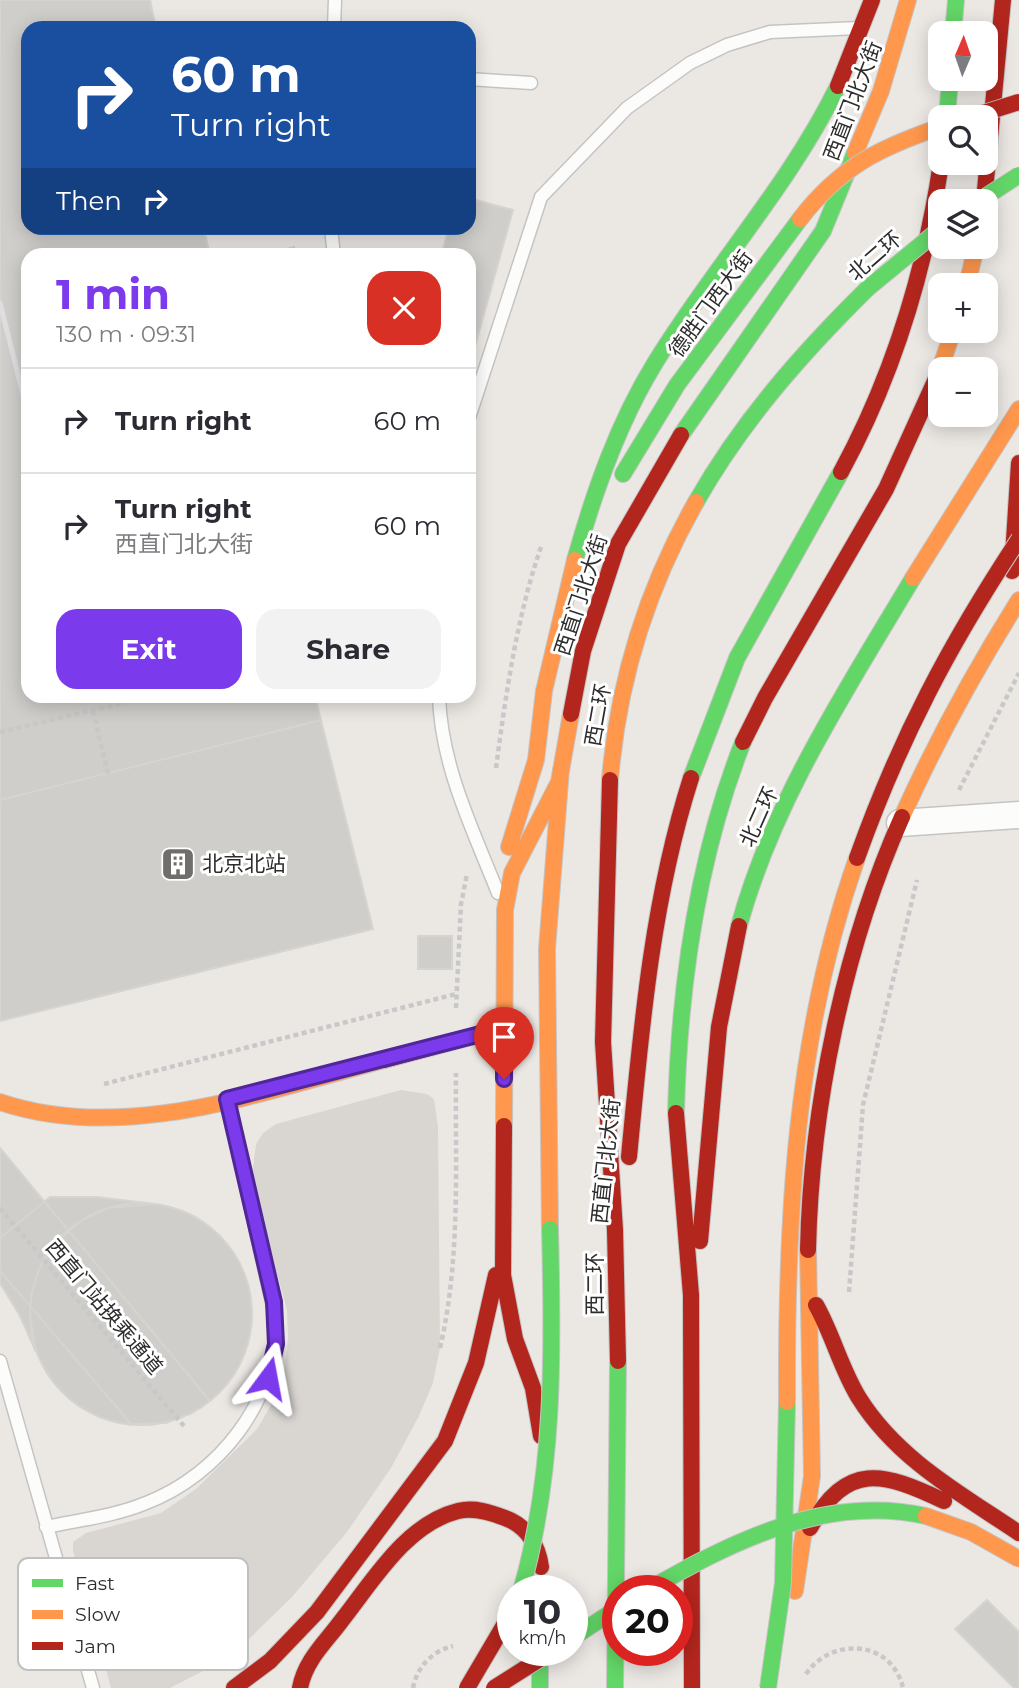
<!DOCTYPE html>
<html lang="en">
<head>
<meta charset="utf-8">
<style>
  :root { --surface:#fff; --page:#f2f2f3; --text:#2b2b33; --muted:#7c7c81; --line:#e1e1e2; --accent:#7c3aed }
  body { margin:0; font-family:Montserrat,"Noto Sans SC",sans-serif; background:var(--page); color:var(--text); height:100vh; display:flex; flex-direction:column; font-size:26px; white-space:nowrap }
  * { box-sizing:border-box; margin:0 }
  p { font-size:23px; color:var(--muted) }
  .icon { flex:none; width:38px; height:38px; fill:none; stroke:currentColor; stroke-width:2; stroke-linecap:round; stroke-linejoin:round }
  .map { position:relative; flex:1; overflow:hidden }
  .sheet { position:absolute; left:21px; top:248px; width:455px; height:455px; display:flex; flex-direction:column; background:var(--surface); border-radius:21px; box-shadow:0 4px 18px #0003 }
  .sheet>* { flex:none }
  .banner { position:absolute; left:21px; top:21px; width:455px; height:214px; border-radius:21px; box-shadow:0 4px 18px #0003; background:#1a4fa0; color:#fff; overflow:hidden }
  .needle { width:46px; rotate:2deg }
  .fabs { position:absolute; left:928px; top:21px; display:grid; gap:14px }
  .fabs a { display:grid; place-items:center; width:70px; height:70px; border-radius:14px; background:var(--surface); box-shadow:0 4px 18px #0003; font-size:35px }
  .speed { position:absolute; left:497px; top:1575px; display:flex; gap:14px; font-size:35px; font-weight:700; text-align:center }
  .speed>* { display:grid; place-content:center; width:91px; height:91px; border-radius:50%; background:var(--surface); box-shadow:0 4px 18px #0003; line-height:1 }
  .speed small { font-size:18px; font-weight:400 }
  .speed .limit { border:10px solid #d22; background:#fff; color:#111 }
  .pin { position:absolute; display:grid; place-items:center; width:60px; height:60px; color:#fff; margin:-72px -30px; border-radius:50% 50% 50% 0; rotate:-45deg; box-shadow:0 0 7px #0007 }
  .pin .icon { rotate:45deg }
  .me { position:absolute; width:77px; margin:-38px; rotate:13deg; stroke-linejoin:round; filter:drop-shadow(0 0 5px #0008) }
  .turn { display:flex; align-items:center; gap:24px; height:147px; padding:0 35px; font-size:32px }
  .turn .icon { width:91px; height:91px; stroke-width:2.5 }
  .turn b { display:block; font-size:49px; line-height:60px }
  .then { display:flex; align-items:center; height:66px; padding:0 35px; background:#0003; gap:14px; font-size:26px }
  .round { display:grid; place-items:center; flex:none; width:74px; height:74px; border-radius:21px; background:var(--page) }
  .head { display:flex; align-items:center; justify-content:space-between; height:119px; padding:0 35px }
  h1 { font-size:42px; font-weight:700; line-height:52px; color:var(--accent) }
  .primary-button { display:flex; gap:14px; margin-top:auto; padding:14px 35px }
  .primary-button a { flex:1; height:80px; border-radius:21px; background:var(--accent); color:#fff; font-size:28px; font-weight:700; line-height:80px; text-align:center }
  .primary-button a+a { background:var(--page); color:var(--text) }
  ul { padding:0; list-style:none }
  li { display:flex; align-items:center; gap:21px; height:105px; padding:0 35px; border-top:2px solid var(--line) }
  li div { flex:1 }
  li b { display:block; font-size:26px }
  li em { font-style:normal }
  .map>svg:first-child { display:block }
  .plaza { fill:#d9d6d2 }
  .building { fill:#d0cecb; stroke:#d6d4d0; stroke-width:2 }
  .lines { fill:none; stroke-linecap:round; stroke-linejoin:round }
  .lane-casing { stroke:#c5c4c4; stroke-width:15 }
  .street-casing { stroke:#c5c4c4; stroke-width:29 }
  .fast-casing { stroke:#c5c4c4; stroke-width:18 }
  .slow-casing { stroke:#c5c4c4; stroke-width:18 }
  .jam-casing { stroke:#c5c4c4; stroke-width:18 }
  .path { stroke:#c8c8c8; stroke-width:4.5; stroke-dasharray:5 3.5; stroke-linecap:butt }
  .lane { stroke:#fcfcfb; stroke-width:12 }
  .street { stroke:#fcfcfb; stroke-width:26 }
  .fast { stroke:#63d668; stroke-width:16 }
  .slow { stroke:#ff974d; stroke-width:16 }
  .jam { stroke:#b3261e; stroke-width:16 }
  .rail { stroke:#dfdfe0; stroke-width:5 }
  .fast-bridge-casing { stroke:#c5c4c4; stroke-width:18; stroke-linecap:butt }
  .slow-bridge-casing { stroke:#c5c4c4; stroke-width:18; stroke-linecap:butt }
  .jam-bridge-casing { stroke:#c5c4c4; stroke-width:18; stroke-linecap:butt }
  .path-bridge { stroke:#c8c8c8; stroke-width:4.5; stroke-dasharray:5 3.5; stroke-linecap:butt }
  .fast-bridge { stroke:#63d668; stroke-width:16 }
  .slow-bridge { stroke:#ff974d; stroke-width:16 }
  .jam-bridge { stroke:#b3261e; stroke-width:16 }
  .route-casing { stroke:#51269a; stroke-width:18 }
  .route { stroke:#7c3aed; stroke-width:12 }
  .labels { text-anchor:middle; stroke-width:6; stroke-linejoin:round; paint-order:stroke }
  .street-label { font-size:21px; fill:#2d2d2d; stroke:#fff }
  .poi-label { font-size:21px; fill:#2d2d2d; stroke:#fff; text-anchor:start }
  .key { fill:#fff; stroke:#c0c0c0; stroke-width:2 }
  .key-label { font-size:19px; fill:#2d2d2d }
</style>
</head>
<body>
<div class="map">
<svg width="1019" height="1688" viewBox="0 0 1019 1688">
  <rect width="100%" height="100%" fill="#ebe8e4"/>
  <path class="plaza" d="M401,1090l26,4 7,5 4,28 2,221 -7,35 -14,33 -28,52 -44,64 -55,65 -43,42 -36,27 -43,22h-59l-38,-137v-9l13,-9 75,-20 35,-24 61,-60 14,-24 14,-38 3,-29 -1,-28 -30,-110 -4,-32 3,-24 7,-11 13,-9z"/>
  <path class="building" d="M0,0h150l6,28h-128v200h176l6,28h-182v440h287l6,24 -321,80z
    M469,198l44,12 -39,140 -5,-2v-92h-28l8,-28h20z
    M294,247l2,9h-38z
    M321,720l52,209 -373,92v-221z
    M418,936h34v33h-34z
    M0,1148l210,253 -18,12 -26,10 -35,1 -131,-153z
    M50,1197h47l58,7 -47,4 -26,12 -28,24 -15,25 -8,26 -1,20 6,37 -16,-36 -20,-33v-45z
    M30 1314a111 111 0 1 1 222 0a111 111 0 1 1-222 0Z
    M987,1600l32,32v56h-5l-59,-59z"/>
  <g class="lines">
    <g class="lane-casing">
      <path id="lane" d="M334,28l1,-28
        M469,79l62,4
        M331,228l3,28
        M469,418l72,-221 86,-89 63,-45 37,-18 43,-13 88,-4
        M439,696c2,70 34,134 59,197
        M0,1361l93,327
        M46,1527c33,-7 69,-11 100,-24 73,-28 131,-102 130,-182l-48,-217"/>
    </g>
    <g class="street-casing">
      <path id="street" d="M900,823l119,-8"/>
    </g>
    <g class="fast-casing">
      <path id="fast" d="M953,33l3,-33
        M947,117l3,-38
        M681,435l142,-204 32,-78
        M623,474l54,-89 123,-166
        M696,502c46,-81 106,-149 172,-214
        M575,560c19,-68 43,-137 80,-197 58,-95 134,-177 183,-277
        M691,778l46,-120 104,-186
        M739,926c34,-125 108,-237 174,-348
        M676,1113c3,-125 21,-254 67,-371
        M540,1650v38
        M615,1688l3,-327"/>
    </g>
    <g class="slow-casing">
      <path id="slow" d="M855,153l26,-62 27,-91
        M967,285l9,-38
        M940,369l13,-38
        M913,578l106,-169
        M610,780c8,-98 37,-192 86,-278
        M902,817c34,-76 73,-147 117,-217
        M509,847l27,-87 8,-69 31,-131
        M0,1102c125,42 261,-10 384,-42
        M504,1126l1,-216 7,-37 47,-91 12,-68
        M550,1229l-3,-280 14,-180
        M795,1591l17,-115 -4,-226"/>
    </g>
    <g class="jam-casing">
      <path id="jam" d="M838,86l34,-86
        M984,201l19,-201
        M841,472c52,-96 84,-201 100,-309
        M1012,571l7,-108
        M571,714l12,-63 35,-107 63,-109
        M743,742l22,-44 121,-209 54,-119
        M610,780l-7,262 12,188 3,131
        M384,1060l120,-32
        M676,1113l15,182 1,393
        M504,1126l-1,149 12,64 18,49 8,48
        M629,1157c12,-127 23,-257 62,-379
        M700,1241l19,-214 20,-101
        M808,1250c3,-143 36,-303 94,-433
        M816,1305c17,30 25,64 43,93 38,61 102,96 160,135
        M810,1528c37,-67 73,-56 134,-27
        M234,1688l36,-27 47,-49 128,-171 31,-78 20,-88
        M300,1688c5,-28 26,-46 42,-68 31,-39 64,-96 116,-109 16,-4 32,1 47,7 22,8 33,27 36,49"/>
    </g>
    <path class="path" d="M93,711l15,63
      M0,732l153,-36
      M496,768c10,-75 21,-153 46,-224
      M959,790l60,-117
      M456,1008l5,-104 6,-30
      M104,1084l352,-90
      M0,1208l184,218
      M849,1292l14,-187 54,-225
      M440,1348c21,-90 15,-183 16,-275
      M806,1674c26,-38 86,-34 97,14
      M413,1688c4,-21 19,-37 40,-42"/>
    <use href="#lane" class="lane"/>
    <use href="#street" class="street"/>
    <use href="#fast" class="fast"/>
    <use href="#slow" class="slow"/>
    <use href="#jam" class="jam"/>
    <path class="rail" d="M0,303l28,111"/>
    <g class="fast-bridge-casing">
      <path id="fast-bridge" d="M979,201l40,-26
        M868,288l72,-59
        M521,1591c34,-119 32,-239 29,-362
        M646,1591c85,-49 179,-97 280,-75
        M572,1638l46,-30
        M768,1688l15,-105 4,-181"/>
    </g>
    <g class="slow-bridge-casing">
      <path id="slow-bridge" d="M800,219c40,-52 79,-71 140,-92
        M787,1402c-1,-184 8,-368 70,-544
        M926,1516l45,16 48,27"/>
    </g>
    <g class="jam-bridge-casing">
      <path id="jam-bridge" d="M971,117l48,-15
        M857,858c43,-120 92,-213 162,-319
        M467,1688l46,-78
        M494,1688l60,-38"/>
    </g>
    <path class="path-bridge" d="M846,121l9,5"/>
    <use href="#fast-bridge" class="fast-bridge"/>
    <use href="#slow-bridge" class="slow-bridge"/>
    <use href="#jam-bridge" class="jam-bridge"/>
  </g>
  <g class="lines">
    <g class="route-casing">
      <path id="route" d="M268,1378l8,-34 -2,-42 -47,-203 277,-71v51"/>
    </g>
    <use href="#route" class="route"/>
  </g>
  <defs>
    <g id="building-square" transform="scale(1.75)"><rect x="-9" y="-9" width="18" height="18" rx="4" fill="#706e6d" stroke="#fff"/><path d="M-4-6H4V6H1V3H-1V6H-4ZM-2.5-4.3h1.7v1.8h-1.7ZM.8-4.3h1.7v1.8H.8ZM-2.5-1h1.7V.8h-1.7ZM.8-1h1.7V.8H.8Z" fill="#fff"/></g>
  </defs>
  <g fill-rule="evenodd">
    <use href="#building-square" x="178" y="864"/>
  </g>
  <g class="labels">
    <g class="street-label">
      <text transform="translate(853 101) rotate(-69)" y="7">西直门北大街</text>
      <text transform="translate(875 256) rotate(-41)" y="7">北二环</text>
      <text transform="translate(711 304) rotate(-54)" y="7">德胜门西大街</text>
      <text transform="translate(581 595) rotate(-72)" y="7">西直门北大街</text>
      <text transform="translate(598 715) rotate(-80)" y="7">西二环</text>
      <text transform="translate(759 817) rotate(-66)" y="7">北二环</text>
      <text transform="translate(606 1161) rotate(-84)" y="7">西直门北大街</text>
      <text transform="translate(595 1284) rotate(-90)" y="7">西二环</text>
      <text transform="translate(104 1307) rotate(50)" y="7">西直门站换乘通道</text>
    </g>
    <g class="poi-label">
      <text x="202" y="871">北京北站</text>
    </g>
  </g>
  <rect x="18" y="1558" width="230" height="112" rx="10" class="key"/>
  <rect x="32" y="1579" width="31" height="8" fill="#63d668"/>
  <rect x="32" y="1610" width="31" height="9" fill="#ff974d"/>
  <rect x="32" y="1642" width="31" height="8" fill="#b3261e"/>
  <g class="key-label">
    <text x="75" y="1590">Fast</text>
    <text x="75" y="1621">Slow</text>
    <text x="75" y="1653">Jam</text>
  </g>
</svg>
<div class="fabs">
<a><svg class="needle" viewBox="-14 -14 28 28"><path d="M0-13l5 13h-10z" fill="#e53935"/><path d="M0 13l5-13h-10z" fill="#7c7c81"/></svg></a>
<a><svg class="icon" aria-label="search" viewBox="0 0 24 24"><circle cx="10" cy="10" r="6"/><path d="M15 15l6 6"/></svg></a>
<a><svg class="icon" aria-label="layers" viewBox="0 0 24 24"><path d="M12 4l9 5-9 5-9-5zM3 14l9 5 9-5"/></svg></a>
<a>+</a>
<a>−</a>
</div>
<div class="speed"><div>10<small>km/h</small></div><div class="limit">20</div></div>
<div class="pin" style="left:504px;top:1079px;background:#d93025"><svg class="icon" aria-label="arrive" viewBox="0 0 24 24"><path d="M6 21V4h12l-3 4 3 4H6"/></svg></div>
<svg class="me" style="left:268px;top:1378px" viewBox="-20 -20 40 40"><path d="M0-17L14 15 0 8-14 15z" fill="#7c3aed" stroke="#fff" stroke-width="4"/></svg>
<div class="banner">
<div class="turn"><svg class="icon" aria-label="right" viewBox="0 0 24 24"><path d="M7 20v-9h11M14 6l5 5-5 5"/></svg><div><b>60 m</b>Turn right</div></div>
<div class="then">Then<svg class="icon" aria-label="right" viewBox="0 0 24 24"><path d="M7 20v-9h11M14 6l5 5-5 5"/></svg></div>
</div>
<section class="sheet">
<div class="head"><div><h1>1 min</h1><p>130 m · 09:31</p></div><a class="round" style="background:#d93025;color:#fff"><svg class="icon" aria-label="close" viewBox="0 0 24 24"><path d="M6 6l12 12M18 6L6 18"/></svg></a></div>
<ul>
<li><svg class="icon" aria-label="right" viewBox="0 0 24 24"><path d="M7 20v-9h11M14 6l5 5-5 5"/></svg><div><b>Turn right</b></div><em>60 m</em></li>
<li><svg class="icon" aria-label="right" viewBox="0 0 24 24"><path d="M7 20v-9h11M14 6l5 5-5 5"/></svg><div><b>Turn right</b><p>西直门北大街</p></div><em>60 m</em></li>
</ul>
<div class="primary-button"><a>Exit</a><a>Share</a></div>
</section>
</div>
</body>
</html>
